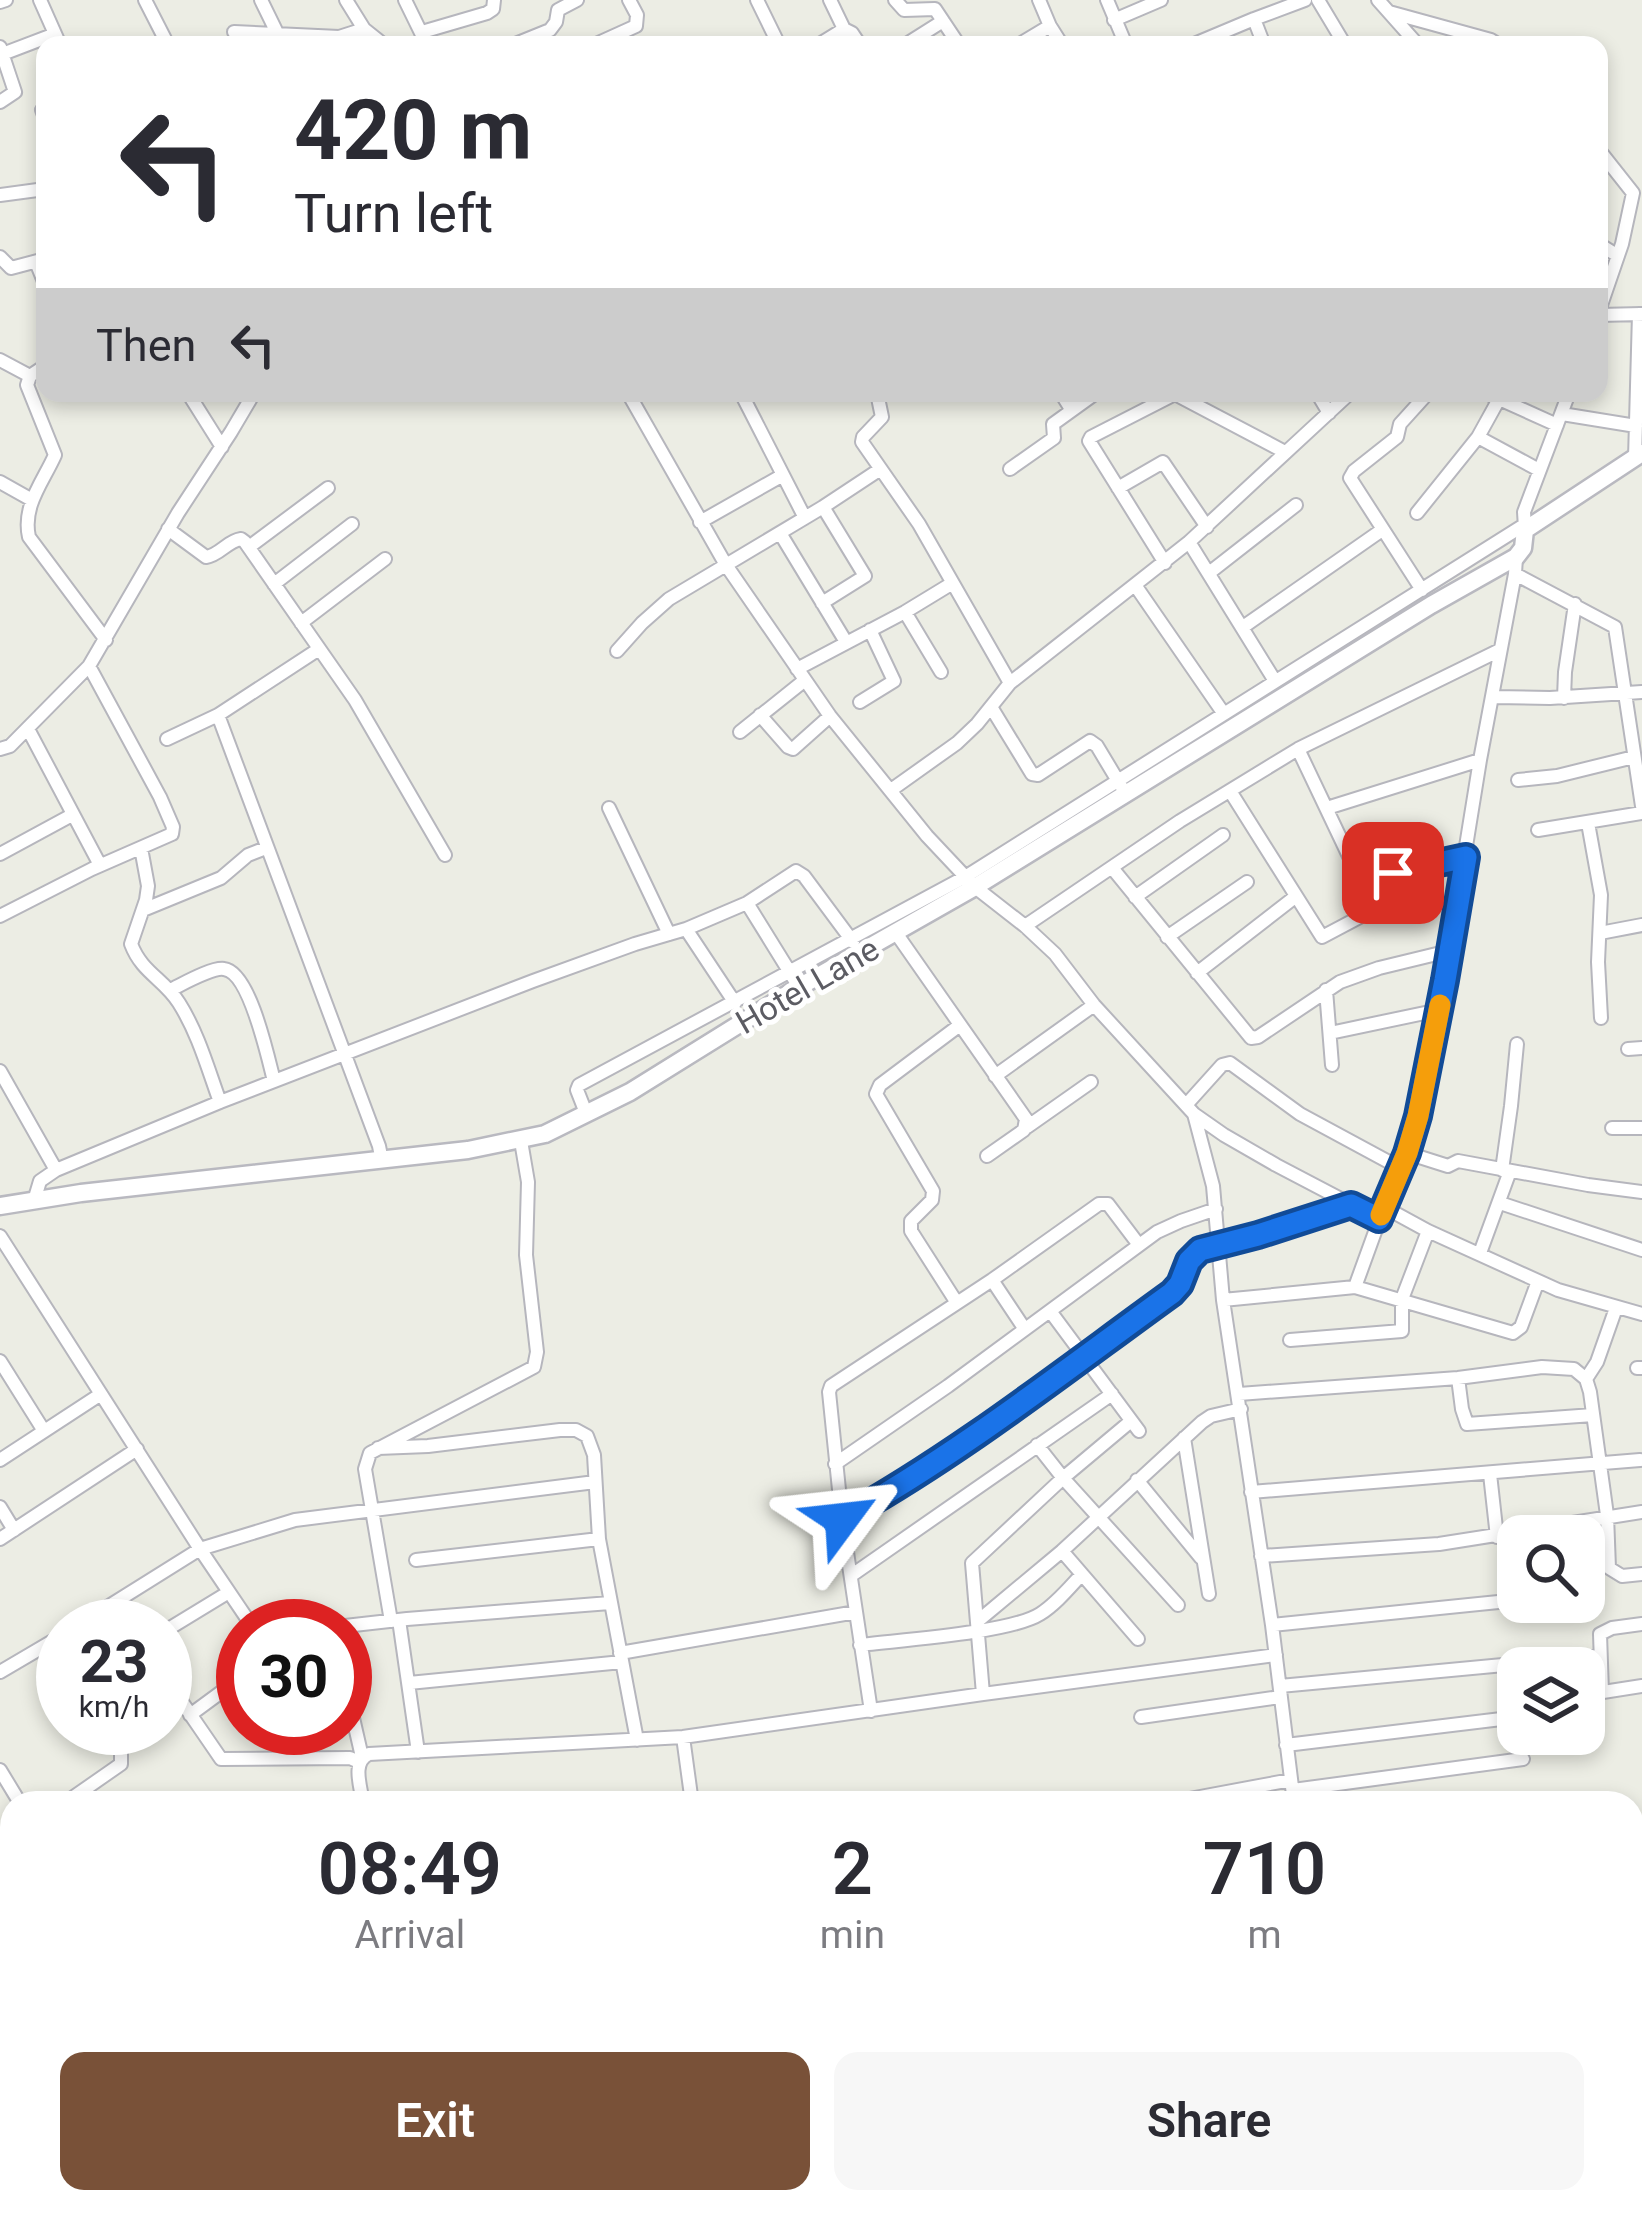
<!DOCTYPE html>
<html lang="en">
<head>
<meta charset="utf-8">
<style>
  :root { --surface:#fff; --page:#f7f7f7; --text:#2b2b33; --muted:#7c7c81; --accent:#795138 }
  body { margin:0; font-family:Roboto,sans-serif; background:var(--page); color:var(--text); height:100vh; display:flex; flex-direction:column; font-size:45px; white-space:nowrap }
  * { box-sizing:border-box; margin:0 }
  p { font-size:39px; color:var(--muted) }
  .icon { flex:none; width:66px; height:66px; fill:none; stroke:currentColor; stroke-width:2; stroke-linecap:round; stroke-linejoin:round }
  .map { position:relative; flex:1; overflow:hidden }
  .details { position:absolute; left:0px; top:1791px; width:1644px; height:423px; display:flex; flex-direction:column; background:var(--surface); border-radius:36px 36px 0 0; box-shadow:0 6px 18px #0003 }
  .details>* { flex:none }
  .guide { position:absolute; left:36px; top:36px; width:1572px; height:366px; border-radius:24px; box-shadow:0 6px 18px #0003; background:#fff; color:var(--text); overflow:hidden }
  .buttons { position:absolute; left:1497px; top:1515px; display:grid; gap:24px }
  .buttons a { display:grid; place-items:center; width:108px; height:108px; border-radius:24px; background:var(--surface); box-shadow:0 6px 18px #0003; font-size:60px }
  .speed { position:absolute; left:36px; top:1599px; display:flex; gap:24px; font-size:60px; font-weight:700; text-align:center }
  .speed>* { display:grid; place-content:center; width:156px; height:156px; border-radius:50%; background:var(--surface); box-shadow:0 6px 18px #0003; line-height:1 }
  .speed small { font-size:30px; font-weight:400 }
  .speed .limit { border:18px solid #d22; background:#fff; color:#111 }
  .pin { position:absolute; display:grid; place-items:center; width:102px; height:102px; color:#fff; margin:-51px; border-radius:24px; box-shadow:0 6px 18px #0006 }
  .me { position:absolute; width:132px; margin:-66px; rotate:60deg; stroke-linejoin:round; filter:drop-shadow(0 0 9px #0008) }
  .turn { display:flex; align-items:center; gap:42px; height:252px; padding:0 60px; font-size:54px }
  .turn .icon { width:156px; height:156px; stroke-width:2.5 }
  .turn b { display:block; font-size:84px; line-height:102px }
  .then { display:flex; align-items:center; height:114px; padding:0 60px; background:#0003; gap:24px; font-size:45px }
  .eta { display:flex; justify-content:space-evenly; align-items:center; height:204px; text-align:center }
  .eta b { font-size:72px; font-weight:600; line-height:84px }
  .cta { display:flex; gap:24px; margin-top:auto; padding:24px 60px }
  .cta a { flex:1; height:138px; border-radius:24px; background:var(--accent); color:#fff; font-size:48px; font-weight:600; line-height:138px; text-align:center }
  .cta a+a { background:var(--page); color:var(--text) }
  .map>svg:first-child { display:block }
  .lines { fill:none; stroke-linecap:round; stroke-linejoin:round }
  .street-casing { stroke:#b6b6bd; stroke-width:16 }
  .secondary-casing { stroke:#b9b9c0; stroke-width:21 }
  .street { stroke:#fff; stroke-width:12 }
  .secondary { stroke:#fff; stroke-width:16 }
  .route-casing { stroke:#114b97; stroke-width:30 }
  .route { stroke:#1a73e8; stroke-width:21 }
  .slow { stroke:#f59e0b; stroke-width:21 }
  .labels { text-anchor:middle; stroke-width:10; stroke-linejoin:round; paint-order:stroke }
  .street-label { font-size:33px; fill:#5c5c63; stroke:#fff }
</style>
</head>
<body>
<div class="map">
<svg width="1642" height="2213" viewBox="0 0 1642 2213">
  <rect width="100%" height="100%" fill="#ecede4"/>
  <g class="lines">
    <g class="street-casing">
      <path id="street" d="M40,0l20,45
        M145,0l23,45
        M261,0l22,45
        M346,0l18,29 20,16
        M405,0l22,45
        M757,0l22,45
        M830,0l14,29
        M895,0l9,10 31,-1 24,36
        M1039,0l11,26 12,19
        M1107,0l19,45
        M1318,0l27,45
        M1378,0l40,45
        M0,2l6,-2
        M1389,12l102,28 8,5
        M1114,20l47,-20
        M234,32l105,5 25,-8
        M422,32l65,-19 6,-4 1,-9
        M513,45l37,-15 6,-8 2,-12 19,-10
        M594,45l42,-19 1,-11 -8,-15
        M818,45l26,-16 8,4 8,12
        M905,45l38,-24
        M1018,45l32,-19
        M1192,45l62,-26
        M1264,45l-10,-26 51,-19
        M0,47l15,45 -15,10
        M0,55l55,-21
        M45,106l-3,4 3,8
        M1599,150l34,43 -11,51 -23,67
        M0,195l45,-6
        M1599,244l19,12
        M0,257l11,11 34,-9
        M36,262l9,22
        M1599,315l43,-1
        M0,360l30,16
        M45,366l-15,10 -3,9 28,70c-12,27 -33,51 -26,82l77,103
        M188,393l34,54
        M628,393l98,172 104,151 97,120 48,51 50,39 30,28 39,51 100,109 30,21 52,30 103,54
        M741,393l64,125
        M877,393l5,24 -19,20 -1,5 57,82 91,159
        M1061,393l10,16
        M1173,393l112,59
        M1317,393l12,20
        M1486,393l71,32
        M1562,414l74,12
        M1478,437l61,33
        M1635,458l4,-144
        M1010,469l44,-31 -1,-14 43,-31
        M0,482l32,18
        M1118,488l45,-26 44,65
        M1417,513l61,-76 21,-38
        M700,522l83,-47
        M1525,528l-1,-16 45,-119
        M168,529l38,28c14,-2 21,-16 35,-18l4,3 110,158 90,155
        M780,533l66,109
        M1189,542l86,139
        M249,547l79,-59
        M1165,563l-76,-122 2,-4 86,-44
        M1209,573l87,-68
        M1515,574l100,53 27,179
        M274,584l78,-60
        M1135,585l89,129
        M1422,590l-72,-112 4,-7 43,-34 3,-13 28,-31
        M822,603l43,-27 -42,-69
        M905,612l36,60
        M301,623l84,-64
        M1243,627l139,-97
        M617,651l25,-28 27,-24 154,-92 56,-37
        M797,669l108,-57 46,-28
        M1493,697l57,1 92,-6
        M1564,698l1,-26 10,-68
        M860,702l34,-21 -24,-51
        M991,707l41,67 6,1 52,-34 7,5 24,40
        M218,715l161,431 3,15
        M760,715l28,32 5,2 37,-33
        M28,729l72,136
        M740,732l65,-52
        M167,739l51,-24 101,-66
        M0,749l10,-3 79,-80 89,-153 53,-81 23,-39
        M1298,749l58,122 6,7 104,-21
        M1518,780l39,-4 77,-19
        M891,790l66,-47 20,-19 33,-41 179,-141 161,-149
        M1230,791l92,146 51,-27
        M609,808l60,126
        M1327,808l153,-48
        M1588,823l13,72 -3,67 3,56
        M1538,830l104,-17
        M141,848l7,38 -2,14 -15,44c11,29 33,35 48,59 19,30 29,66 41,99
        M0,854l72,-39
        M1113,869l138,169 7,-1 82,-55 39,-14 70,-17 31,-191 35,-186 1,-17
        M1135,897l88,-62
        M747,903l52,84
        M143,910l78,-32 27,-23 18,-7
        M0,916l92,-47 80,-35 1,-7 -13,-30 -71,-131
        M1025,926l155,-105 118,-72 202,-99
        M686,929l49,74
        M896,933l130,186 -2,11 -37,26
        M1600,933l42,-8
        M1167,937l80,-55
        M1197,973l98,-76
        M170,990c11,-5 42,-23 54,-21 26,3 44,89 50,112
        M1326,990l6,75
        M1330,1033l109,-23
        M1628,1049l14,-1
        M0,1071l56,99
        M995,1076l99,-71
        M1186,1105l36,-40 8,-2 70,51 100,54
        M586,1113l-9,-23 2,-5 386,-208 559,-352
        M1194,1114l19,72 10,114 49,325 22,178
        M1027,1127l64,-45
        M1612,1128h30
        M1407,1153l41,13 10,-5 130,24 54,7
        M1502,1170l9,-64 6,-62
        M34,1201l6,-20 16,-11 164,-68 313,-121 102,-37 51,-15 61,-26 49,-32 8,5 49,66
        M1500,1203l142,47
        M1384,1207l23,-54 11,-37 28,-136 3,-29
        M0,1236l200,313 52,77
        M1480,1253l30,-82
        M992,1280l32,48
        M1355,1287l158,46 8,-6 17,-46
        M1223,1300l132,-13 29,-80 44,24 130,59 84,24
        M957,1303l-46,-72v-10l21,-21 1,-9 -57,-97 4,-9 80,-60
        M1050,1311l89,120
        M1290,1340l112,-9v-32l26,-68
        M0,1361l44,70
        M1637,1368h5
        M1458,1378l4,31 5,15 126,-9
        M1586,1379l11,-17 19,-54
        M1239,1394l219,-16 84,-11 32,2 12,10 4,13 17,123 2,53 13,8 20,-2
        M1184,1438l25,156
        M1037,1445l26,33 115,127
        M378,1448l50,-2 132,-16h16l11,6 7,19 5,84 38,201
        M0,1460l101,-66
        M835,1464l113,-78 209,-154 24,-11 35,-12
        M1490,1474l7,63
        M1137,1480l64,78
        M1251,1492l389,-32
        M0,1507l14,23
        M842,1519l105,-63 225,-163 8,-9 9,-23 11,-11 58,-15 93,-30
        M0,1539l137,-90
        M1062,1551l76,88
        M1261,1556l178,-12 203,-32
        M416,1560l183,-21
        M852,1575l260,-181
        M399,1620l19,132
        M391,1621l-26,-152 5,-16 164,-86 3,-15 -11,-97 2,-73 -7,-41
        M978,1621l84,-70 140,-129 9,-6 30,-7
        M1272,1625l246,-25
        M77,1626l123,-77 95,-29 300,-38
        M345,1626l62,-7 203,-16
        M165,1631l64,-39
        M860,1645c40,-5 150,-12 180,-31 16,-10 29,-26 42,-40
        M620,1653l236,-41
        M0,1672l63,-37
        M345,1683l17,74
        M409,1683l213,-21
        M1280,1686l319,-30
        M173,1689l48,70 129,-1 9,4
        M1602,1692l-2,-58 12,-6 30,-4
        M983,1694l-11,-131 91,-85 68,-57
        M1584,1695l58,-9
        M871,1711l-29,-192 -13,-127 2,-6 161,-106 107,-76h9l31,41
        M190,1715l53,-39
        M1141,1717l139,-20
        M683,1737l9,66
        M1286,1745l232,-28
        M0,1770l20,33
        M1293,1790l230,-31
        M65,1803l56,-39v-15l-13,-21
        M363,1803c-2,-16 -12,-41 6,-49l314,-17 300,-43 293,-39
        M1168,1803l123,-23
        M1528,1803l12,-2
        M1632,1878l10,-2
        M0,1956h12
        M0,2004l12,-2
        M1632,2026l10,-2
        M0,2064l12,-3
        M1632,2073l10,39
        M0,2122l12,-2
        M6,2175l7,38
        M414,2202l2,11
        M580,2202l1,11
        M746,2202l2,11
        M1217,2202l2,11
        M1277,2202l1,11
        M1351,2202l2,11
        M1461,2202l2,11
        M138,2213l33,-7
        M1068,2213l76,-11"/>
    </g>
    <g class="secondary-casing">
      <path id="secondary" d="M0,1206l81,-13 387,-43 77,-16 85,-42 169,-105 176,-100 456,-282 85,-48 7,-9 2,-18 117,-77"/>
    </g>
    <use href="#street" class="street"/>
    <use href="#secondary" class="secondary"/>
  </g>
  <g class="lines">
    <g class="route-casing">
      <path id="route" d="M842,1519c117,-65 222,-148 330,-226l8,-9 9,-23 11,-11 58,-15 93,-30 28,14 28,-66 11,-37 27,-136 21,-123 -73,16"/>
    </g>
    <use href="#route" class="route"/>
    <path class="slow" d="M1381,1215l26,-62 11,-37 22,-111"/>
  </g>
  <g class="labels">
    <g class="street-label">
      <text transform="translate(807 985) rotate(-30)" y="12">Hotel Lane</text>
    </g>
  </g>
</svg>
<div class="buttons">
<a><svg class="icon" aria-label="search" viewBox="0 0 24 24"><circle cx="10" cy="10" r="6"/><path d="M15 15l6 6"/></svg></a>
<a><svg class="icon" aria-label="layers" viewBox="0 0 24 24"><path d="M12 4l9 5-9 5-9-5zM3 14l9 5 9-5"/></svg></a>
</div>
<div class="speed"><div>23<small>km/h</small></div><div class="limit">30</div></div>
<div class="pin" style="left:1393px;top:873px;background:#d93025"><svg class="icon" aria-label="arrive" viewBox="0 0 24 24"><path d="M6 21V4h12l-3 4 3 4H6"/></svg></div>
<svg class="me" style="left:842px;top:1519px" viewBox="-20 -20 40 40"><path d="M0-17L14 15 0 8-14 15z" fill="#1a73e8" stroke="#fff" stroke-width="4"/></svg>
<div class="guide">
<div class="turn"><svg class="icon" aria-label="left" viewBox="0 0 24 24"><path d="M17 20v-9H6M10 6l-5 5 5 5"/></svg><div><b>420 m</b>Turn left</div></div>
<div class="then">Then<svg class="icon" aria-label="left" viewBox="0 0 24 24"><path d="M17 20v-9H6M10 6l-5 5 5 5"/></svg></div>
</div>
<section class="details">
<div class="eta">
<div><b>08:49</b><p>Arrival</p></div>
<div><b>2</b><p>min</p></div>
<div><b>710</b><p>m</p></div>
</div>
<div class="cta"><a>Exit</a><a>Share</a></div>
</section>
</div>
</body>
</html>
